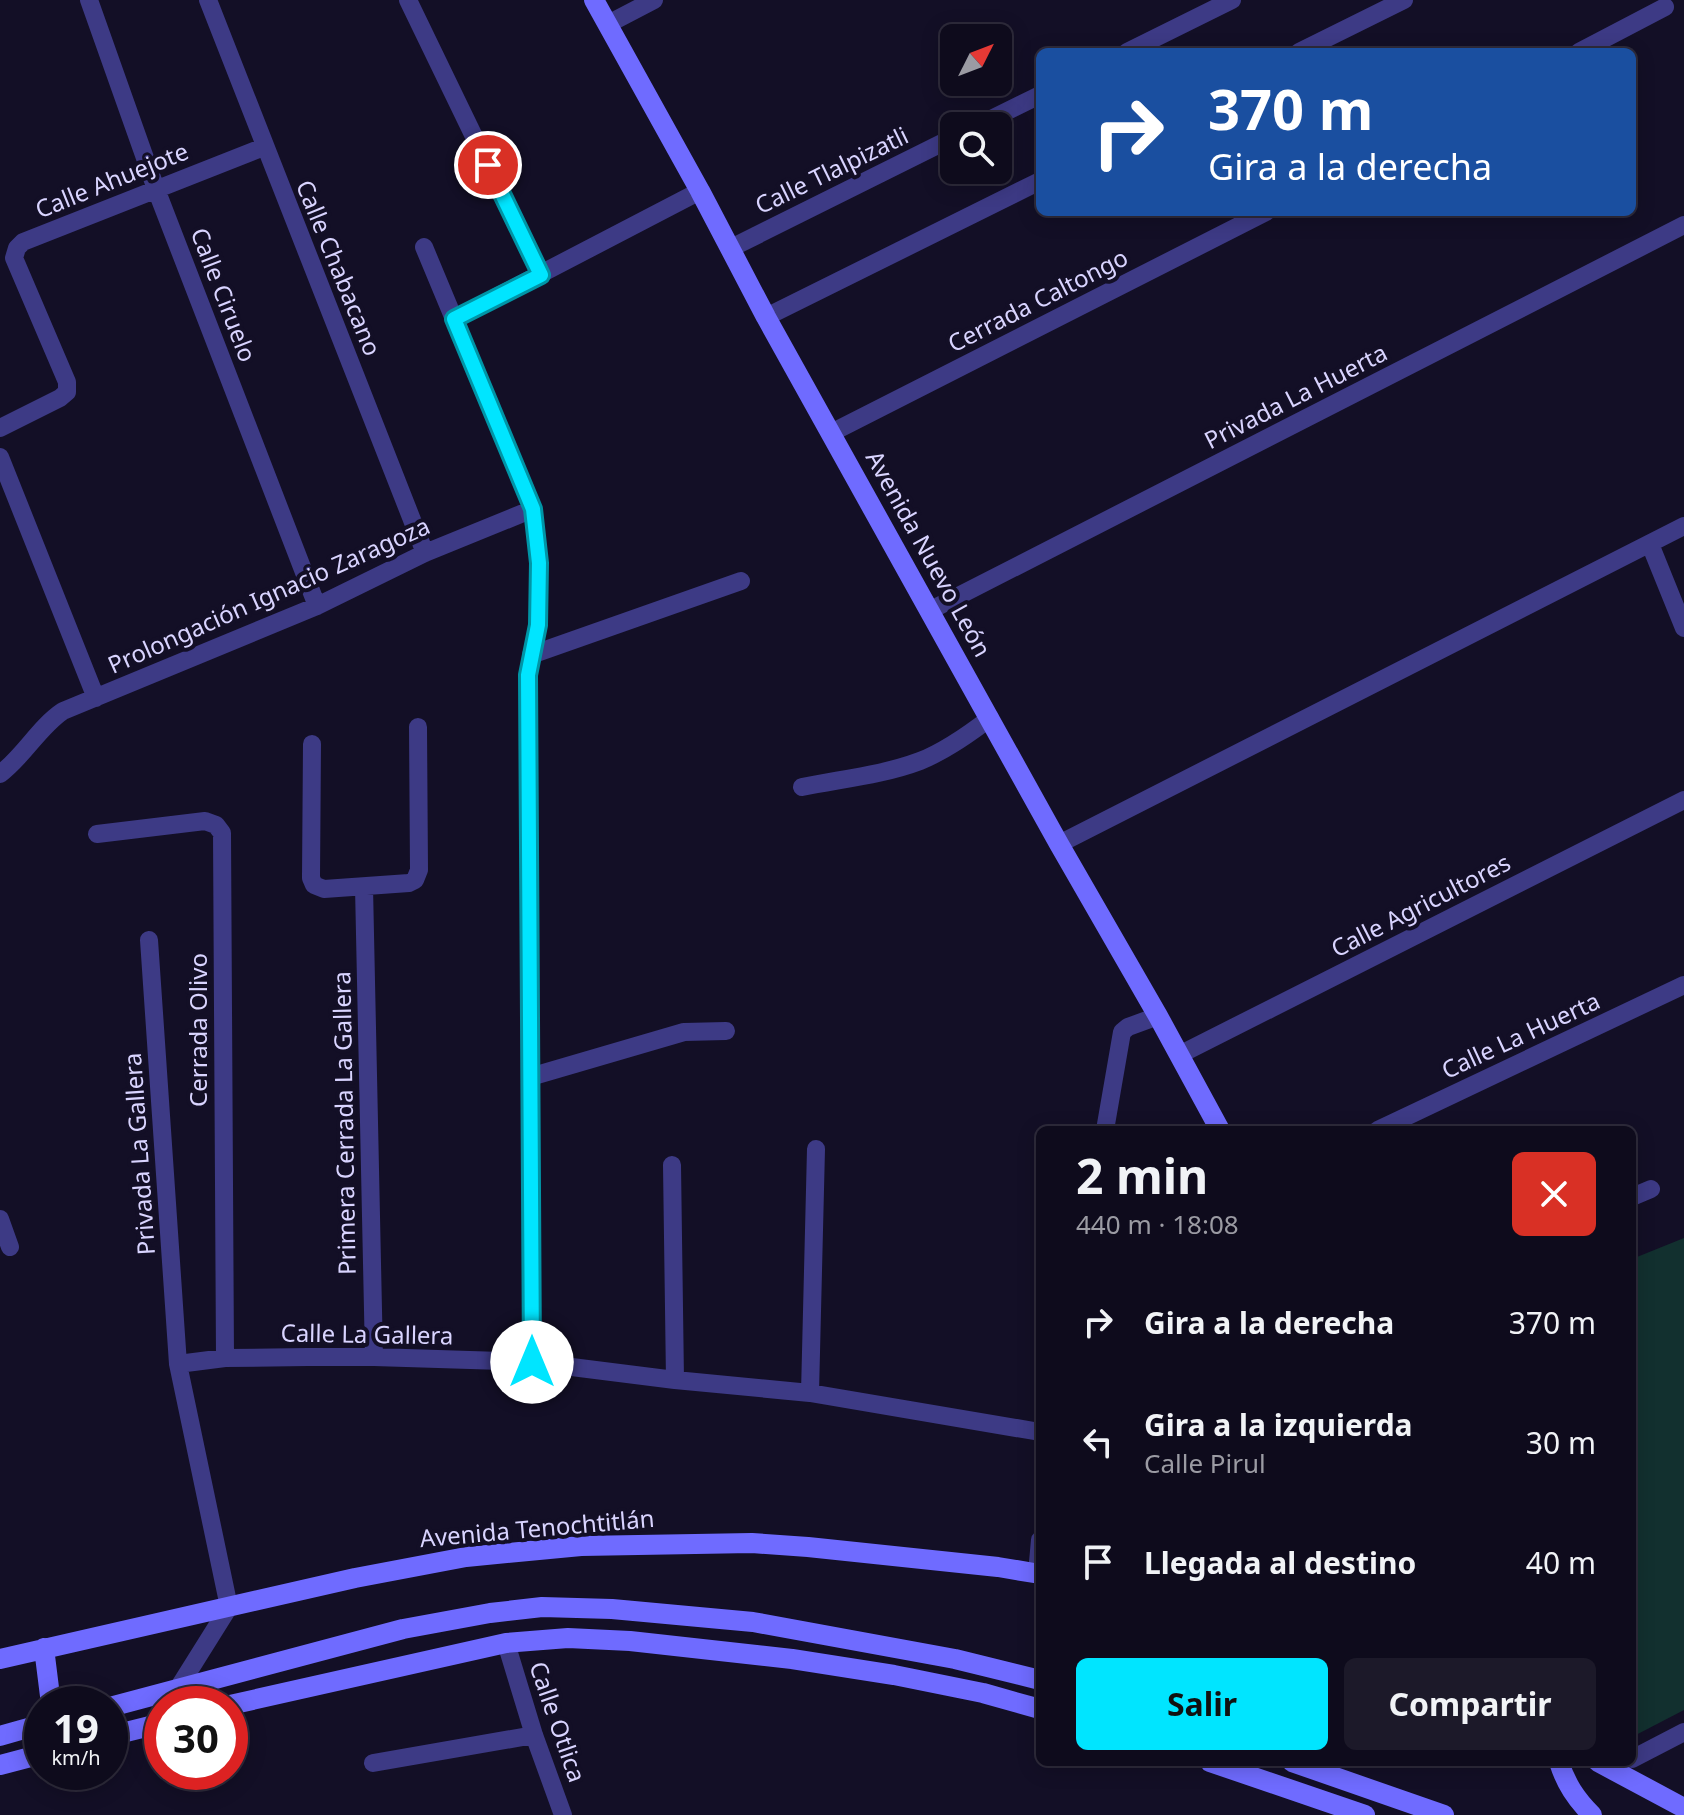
<!DOCTYPE html>
<html lang="es">
<head>
<meta charset="utf-8">
<style>
  :root { --surface:#0e0b1c; --page:#1c1929; --text:#f1f3f6; --muted:#9b9ba3; --line:#2e2b3b; --accent:#00e5ff }
  body { margin:0; font-family:"Noto Sans",sans-serif; background:var(--page); color:var(--text); height:100vh; display:flex; flex-direction:column; font-size:30px; white-space:nowrap }
  * { box-sizing:border-box; margin:0 }
  p { font-size:26px; color:var(--muted) }
  .icon { flex:none; width:44px; height:44px; fill:none; stroke:currentColor; stroke-width:2; stroke-linecap:round; stroke-linejoin:round }
  .map { position:relative; flex:1; overflow:hidden }
  .side { position:absolute; left:1036px; top:1126px; width:600px; height:640px; display:flex; flex-direction:column; background:var(--surface); border-radius:12px; box-shadow:0 4px 20px #0003,0 0 0 2px var(--line) }
  .side>* { flex:none }
  .banner { position:absolute; left:1036px; top:48px; width:600px; height:168px; border-radius:12px; box-shadow:0 4px 20px #0003,0 0 0 2px var(--line); background:#1a4fa0; color:#fff; overflow:hidden }
  .needle { width:52px; rotate:48deg }
  .fabs { position:absolute; left:940px; top:24px; display:grid; gap:16px }
  .fabs a { display:grid; place-items:center; width:72px; height:72px; border-radius:12px; background:var(--surface); box-shadow:0 4px 20px #0003,0 0 0 2px var(--line); font-size:40px }
  .speed { position:absolute; left:24px; top:1686px; display:flex; gap:16px; font-size:40px; font-weight:700; text-align:center }
  .speed>* { display:grid; place-content:center; width:104px; height:104px; border-radius:50%; background:var(--surface); box-shadow:0 4px 20px #0003,0 0 0 2px var(--line); line-height:1 }
  .speed small { font-size:20px; font-weight:400 }
  .speed .limit { border:12px solid #d22; background:#fff; color:#111 }
  .pin { position:absolute; display:grid; place-items:center; width:68px; height:68px; color:#fff; margin:-34px; border:4px solid #fff; border-radius:50%; box-shadow:0 2px 8px #0007 }
  .me { position:absolute; width:88px; margin:-44px; rotate:0deg; stroke-linejoin:round; filter:drop-shadow(0 0 6px #0008) }
  .turn { display:flex; align-items:center; gap:28px; height:168px; padding:0 40px; font-size:36px }
  .turn .icon { width:104px; height:104px; stroke-width:2.5 }
  .turn b { display:block; font-size:56px; line-height:68px }
  .round { display:grid; place-items:center; flex:none; width:84px; height:84px; border-radius:12px; background:var(--page) }
  .summary { display:flex; align-items:center; justify-content:space-between; height:136px; padding:0 40px }
  h1 { font-size:48px; font-weight:700; line-height:60px }
  .button { display:flex; gap:16px; margin-top:auto; padding:16px 40px }
  .button a { flex:1; height:92px; border-radius:12px; background:var(--accent); color:#111; font-size:32px; font-weight:700; line-height:92px; text-align:center }
  .button a+a { background:var(--page); color:var(--text) }
  ul { padding:0; list-style:none }
  li { display:flex; align-items:center; gap:24px; height:120px; padding:0 40px }
  li div { flex:1 }
  li b { display:block; font-size:30px }
  li em { font-style:normal }
  .map>svg:first-child { display:block }
  .green { fill:#12302f }
  .lines { fill:none; stroke-linecap:round; stroke-linejoin:round }
  .street { stroke:#3d3a85; stroke-width:18 }
  .secondary { stroke:#6f6bff; stroke-width:20 }
  .route-casing { stroke:#0095a6; stroke-width:20 }
  .route { stroke:#00e5ff; stroke-width:14 }
  .labels { text-anchor:middle; stroke-width:8; stroke-linejoin:round; paint-order:stroke }
  .street-label { font-size:24px; fill:#d9d4ff; stroke:#130f26 }
</style>
</head>
<body>
<div class="map">
<svg width="1684" height="1815" viewBox="0 0 1684 1815">
  <rect width="100%" height="100%" fill="#130f26"/>
  <path class="green" d="M1684,1238v472l-52,27v-478z"/>
  <g class="lines">
    <path class="street" d="M89,0l67,189 161,417
      M208,0l217,553
      M408,0l133,275
      M608,24l46,-24
      M1127,52l105,-52
      M1299,52l105,-52
      M1579,52l86,-45
      M977,126l63,-31
      M424,247l30,72
      M731,248l223,-111
      M766,317l274,-136
      M0,428l60,-30 7,-6v-10l-53,-124 3,-10 6,-6 241,-95
      M831,433l435,-221
      M0,457l96,241
      M1650,544l34,84
      M929,611l755,-386
      M531,655l210,-74
      M312,744l-1,134 3,7 10,4 85,-6 6,-3 4,-10 -1,-143
      M0,774c24,-18 39,-47 63,-63l254,-105 108,-53 108,-44
      M802,787c39,-8 81,-12 118,-26 25,-10 48,-26 70,-43
      M97,834l108,-13 11,4 6,8 3,525
      M1059,844l625,-318
      M364,887l10,470
      M149,940l29,424
      M1179,1055l505,-255
      M530,1077l154,-45 42,-1
      M1105,1130l17,-98 6,-5 30,-11
      M1378,1130l306,-145
      M672,1165l3,215
      M1632,1197l19,-8
      M0,1219l10,28
      M532,1362l-4,-687 10,-50 1,-62 -6,-54 -79,-190 246,-128
      M810,1393l6,-244
      M1037,1573l3,-33
      M506,1643l28,92 29,80
      M177,1690l52,-83 -51,-243 47,-6 83,-1h66l158,5 143,18 135,13 230,39
      M1632,1759l52,-27
      M373,1763l161,-28"/>
    <path class="secondary" d="M594,0l106,191 66,126 293,527 99,172 62,114
      M44,1648l7,56
      M0,1659l355,-81 111,-21 115,-11 171,-3 56,4 190,20 42,7
      M230,1705l276,-62 62,-5 62,3 162,18 102,16 89,18 57,16
      M110,1707l293,-78 87,-16 52,-6 70,2 141,13 202,37 85,21
      M0,1736l42,-12
      M110,1736l52,-13
      M1210,1762l155,53
      M1292,1762l152,53
      M1559,1762c7,22 17,37 33,53
      M1598,1762l86,46
      M0,1765l42,-11"/>
  </g>
  <g class="lines">
    <g class="route-casing">
      <path id="route" d="M488,165l53,110 -87,44 79,190 6,54 -1,62 -10,50 4,687"/>
    </g>
    <use href="#route" class="route"/>
  </g>
  <g class="labels">
    <g class="street-label">
      <text transform="translate(832 171) rotate(-26)" y="8">Calle Tlalpizatli</text>
      <text transform="translate(112 181) rotate(-22)" y="8">Calle Ahuejote</text>
      <text transform="translate(338 268) rotate(68)" y="8">Calle Chabacano</text>
      <text transform="translate(223 295) rotate(69)" y="8">Calle Ciruelo</text>
      <text transform="translate(1038 301) rotate(-27)" y="8">Cerrada Caltongo</text>
      <text transform="translate(1296 397) rotate(-27)" y="8">Privada La Huerta</text>
      <text transform="translate(928 554) rotate(61)" y="8">Avenida Nuevo León</text>
      <text transform="translate(269 596) rotate(-24)" y="8">Prolongación Ignacio Zaragoza</text>
      <text transform="translate(1421 906) rotate(-27)" y="8">Calle Agricultores</text>
      <text transform="translate(199 1030) rotate(-90)" y="8">Cerrada Olivo</text>
      <text transform="translate(1521 1036) rotate(-25)" y="8">Calle La Huerta</text>
      <text transform="translate(345 1123) rotate(-91)" y="8">Primera Cerrada La Gallera</text>
      <text transform="translate(140 1154) rotate(-94)" y="8">Privada La Gallera</text>
      <text transform="translate(367 1335) rotate(1)" y="8">Calle La Gallera</text>
      <text transform="translate(537 1529) rotate(-5)" y="8">Avenida Tenochtitlán</text>
      <text transform="translate(557 1722) rotate(71)" y="8">Calle Otlica</text>
    </g>
  </g>
</svg>
<div class="fabs">
<a><svg class="needle" viewBox="-14 -14 28 28"><path d="M0-13l5 13h-10z" fill="#e53935"/><path d="M0 13l5-13h-10z" fill="#9b9ba3"/></svg></a>
<a><svg class="icon" aria-label="search" viewBox="0 0 24 24"><circle cx="10" cy="10" r="6"/><path d="M15 15l6 6"/></svg></a>
</div>
<div class="speed"><div>19<small>km/h</small></div><div class="limit">30</div></div>
<div class="pin" style="left:488px;top:165px;background:#d93025"><svg class="icon" aria-label="arrive" viewBox="0 0 24 24"><path d="M6 21V4h12l-3 4 3 4H6"/></svg></div>
<svg class="me" style="left:532px;top:1362px" viewBox="-20 -20 40 40"><circle r="19" fill="#fff"/><path d="M0-13L10 11 0 6-10 11z" fill="#00e5ff"/></svg>
<div class="banner">
<div class="turn"><svg class="icon" aria-label="right" viewBox="0 0 24 24"><path d="M7 20v-9h11M14 6l5 5-5 5"/></svg><div><b>370 m</b>Gira a la derecha</div></div>
</div>
<section class="side">
<div class="summary"><div><h1>2 min</h1><p>440 m · 18:08</p></div><a class="round" style="background:#d93025;color:#fff"><svg class="icon" aria-label="close" viewBox="0 0 24 24"><path d="M6 6l12 12M18 6L6 18"/></svg></a></div>
<ul>
<li><svg class="icon" aria-label="right" viewBox="0 0 24 24"><path d="M7 20v-9h11M14 6l5 5-5 5"/></svg><div><b>Gira a la derecha</b></div><em>370 m</em></li>
<li><svg class="icon" aria-label="left" viewBox="0 0 24 24"><path d="M17 20v-9H6M10 6l-5 5 5 5"/></svg><div><b>Gira a la izquierda</b><p>Calle Pirul</p></div><em>30 m</em></li>
<li><svg class="icon" aria-label="arrive" viewBox="0 0 24 24"><path d="M6 21V4h12l-3 4 3 4H6"/></svg><div><b>Llegada al destino</b></div><em>40 m</em></li>
</ul>
<div class="button"><a>Salir</a><a>Compartir</a></div>
</section>
</div>
</body>
</html>
